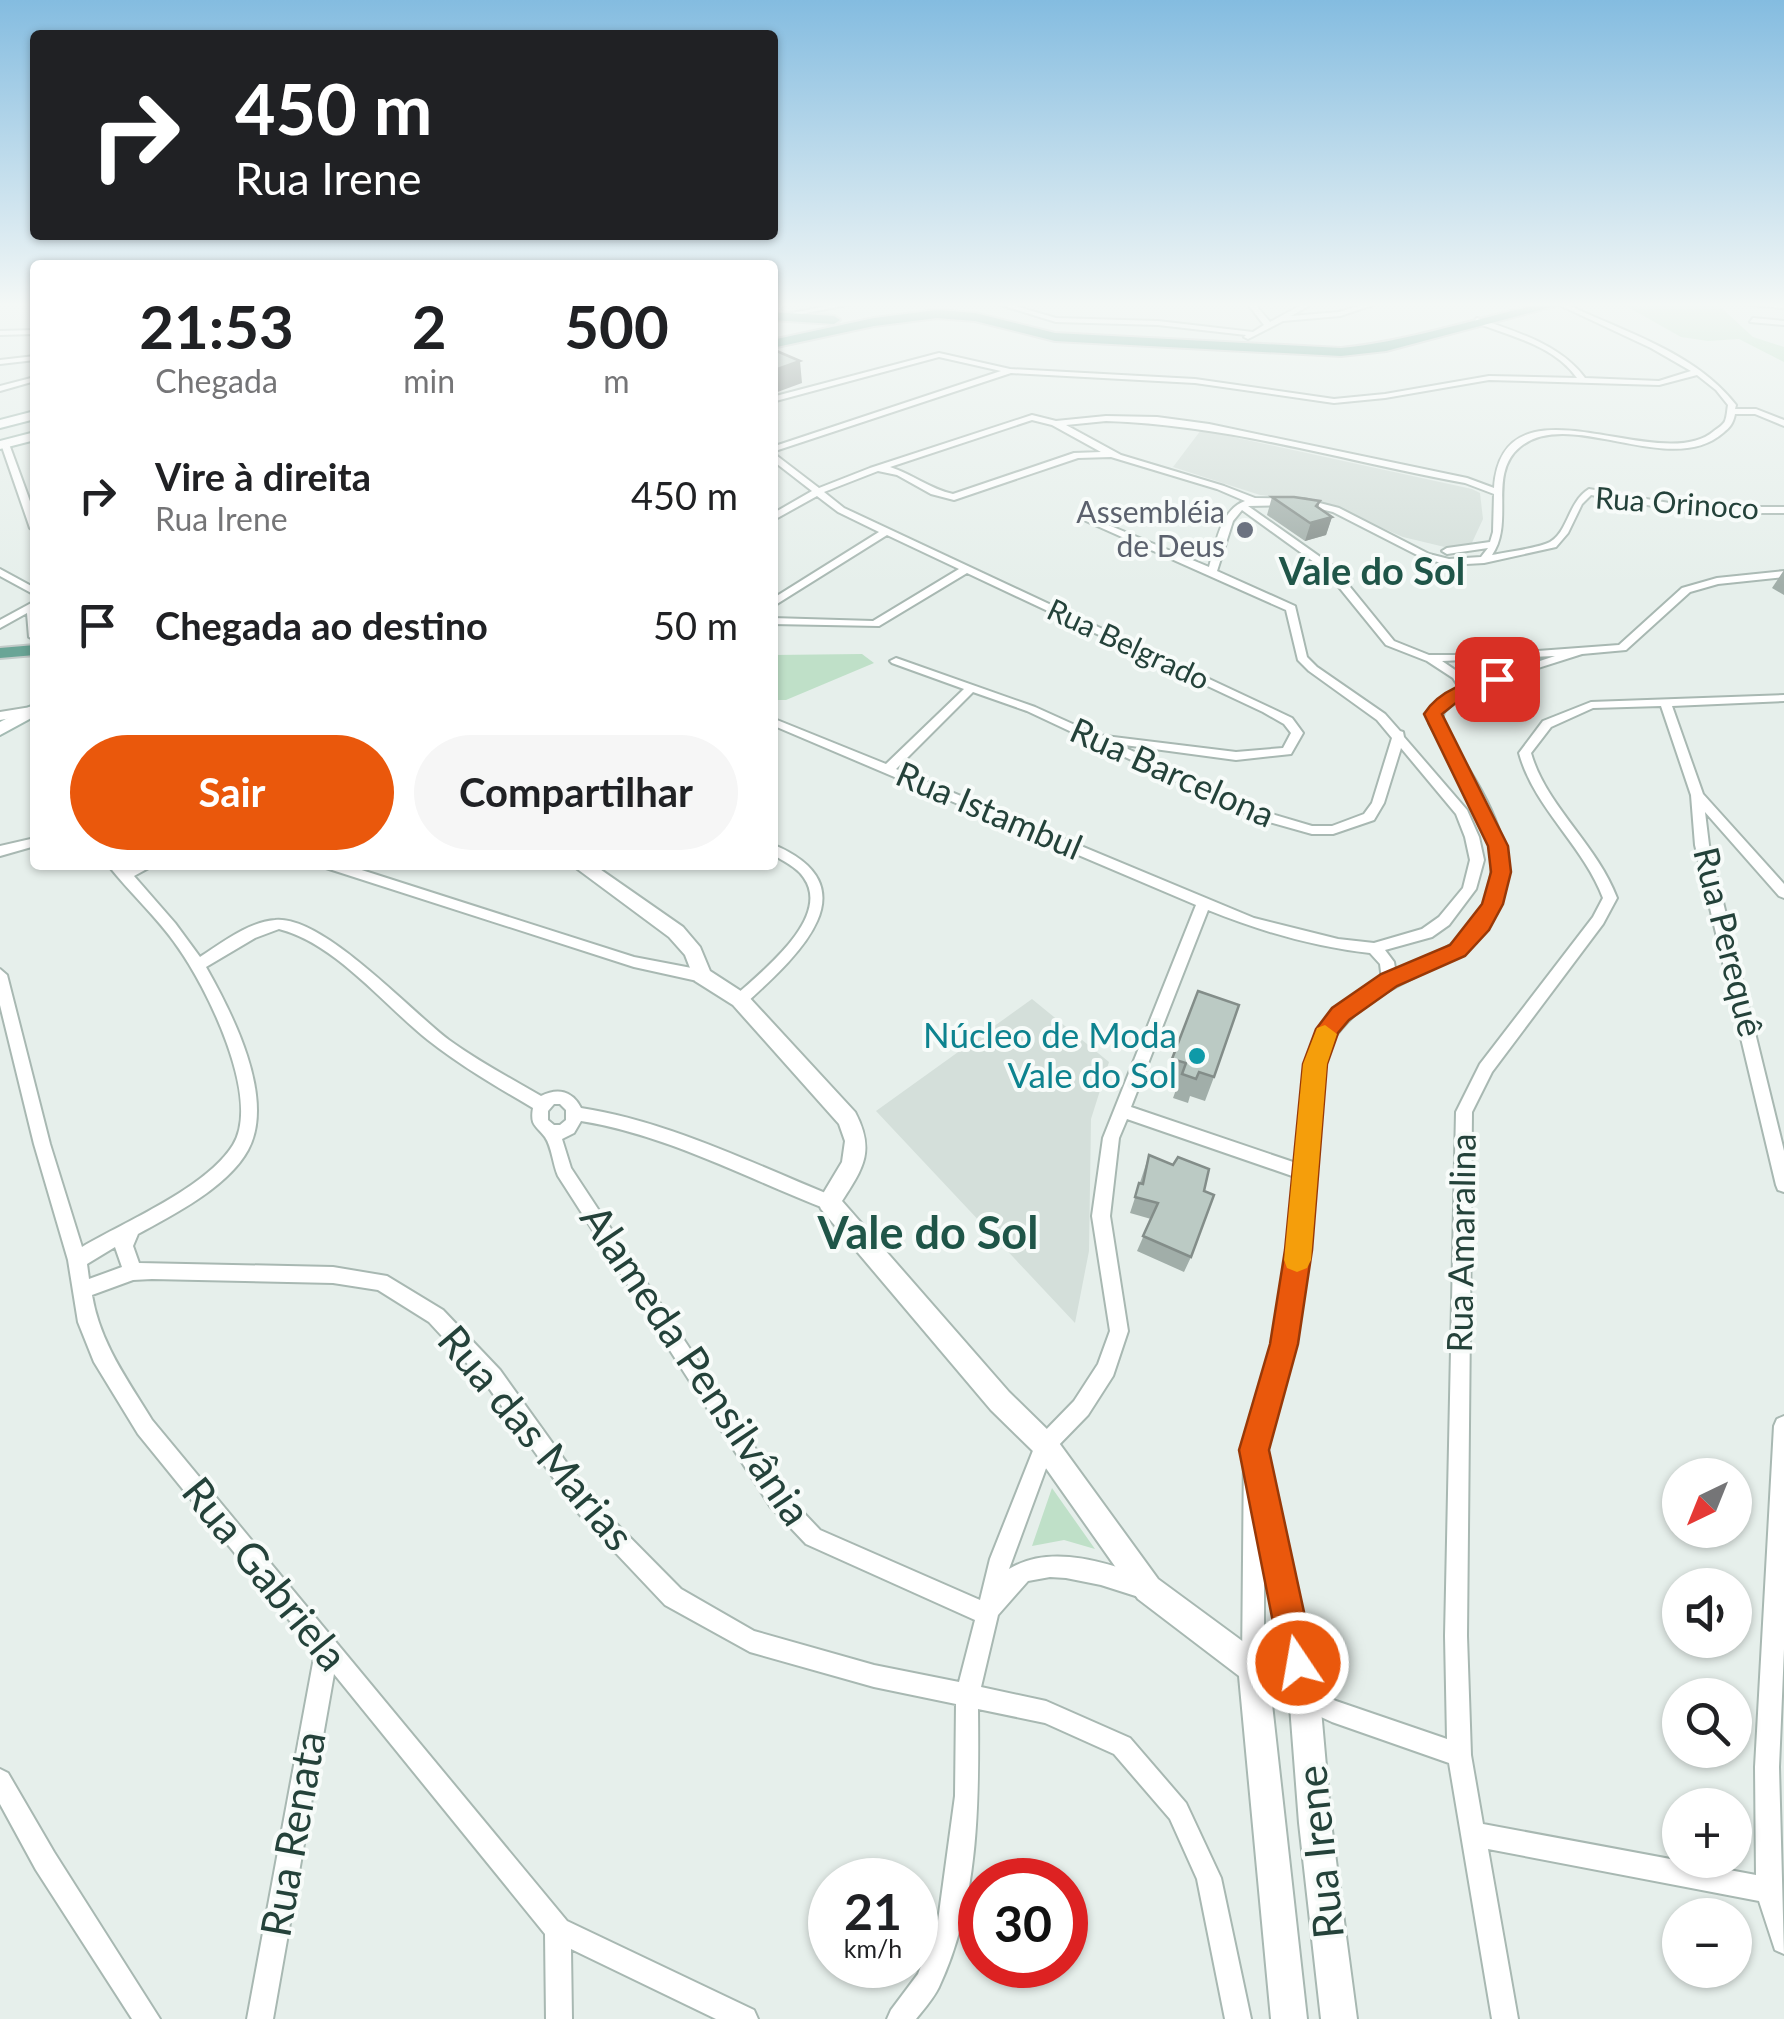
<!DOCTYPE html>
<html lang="pt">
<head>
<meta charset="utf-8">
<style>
  :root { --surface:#fff; --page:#f6f6f6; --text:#202124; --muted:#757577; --accent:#ea580c }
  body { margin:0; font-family:Lato,sans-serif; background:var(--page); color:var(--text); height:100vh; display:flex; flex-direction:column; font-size:38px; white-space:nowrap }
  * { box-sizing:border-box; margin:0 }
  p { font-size:32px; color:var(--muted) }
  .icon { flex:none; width:55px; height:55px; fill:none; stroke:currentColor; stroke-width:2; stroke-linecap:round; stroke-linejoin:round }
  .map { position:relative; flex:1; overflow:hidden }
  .sheet { position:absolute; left:30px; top:260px; width:748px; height:610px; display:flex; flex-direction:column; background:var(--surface); border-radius:10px; box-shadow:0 2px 8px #0004 }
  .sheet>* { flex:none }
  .top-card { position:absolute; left:30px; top:30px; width:748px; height:210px; border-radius:10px; box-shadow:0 2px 8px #0004; background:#202124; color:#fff; overflow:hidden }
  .needle { width:65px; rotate:223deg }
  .controls { position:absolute; left:1662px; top:1458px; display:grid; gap:20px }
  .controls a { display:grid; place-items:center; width:90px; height:90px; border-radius:50%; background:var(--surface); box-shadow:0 2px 8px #0004; font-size:50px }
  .speed { position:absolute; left:808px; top:1858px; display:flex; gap:20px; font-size:50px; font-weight:700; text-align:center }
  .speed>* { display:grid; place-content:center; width:130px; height:130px; border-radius:50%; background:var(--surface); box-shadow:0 2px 8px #0004; line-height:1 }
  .speed small { font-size:25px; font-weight:400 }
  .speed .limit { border:15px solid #d22; background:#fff; color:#111 }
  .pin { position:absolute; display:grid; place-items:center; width:85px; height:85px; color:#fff; margin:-42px; border-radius:20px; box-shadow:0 5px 15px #0006 }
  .me { position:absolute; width:110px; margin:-55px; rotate:348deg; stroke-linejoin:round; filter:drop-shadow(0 0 8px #0008) }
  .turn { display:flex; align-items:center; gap:35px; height:210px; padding:0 40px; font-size:45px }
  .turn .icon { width:130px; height:130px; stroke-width:2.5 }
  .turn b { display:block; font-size:70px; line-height:85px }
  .eta { display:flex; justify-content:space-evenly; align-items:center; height:170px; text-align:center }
  .eta b { font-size:60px; font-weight:700; line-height:70px }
  .button { display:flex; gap:20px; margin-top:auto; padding:20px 40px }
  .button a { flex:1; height:115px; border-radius:60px; background:var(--accent); color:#fff; font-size:40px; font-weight:700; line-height:115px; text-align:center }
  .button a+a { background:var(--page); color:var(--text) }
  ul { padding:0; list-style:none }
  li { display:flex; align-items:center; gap:30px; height:130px; padding:0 40px }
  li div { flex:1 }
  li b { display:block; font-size:38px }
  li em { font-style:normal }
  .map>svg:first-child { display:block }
  .built { fill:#d4dfda }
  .green { fill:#bfe0c8 }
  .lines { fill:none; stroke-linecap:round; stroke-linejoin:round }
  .minor-casing { stroke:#a8b8b2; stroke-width:4 }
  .tertiary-casing { stroke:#a8b8b2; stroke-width:4 }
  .secondary-casing { stroke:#a4bbb3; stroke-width:4 }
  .primary-casing { stroke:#c2cac8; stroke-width:4 }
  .minor { fill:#fff; fill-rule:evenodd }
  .tertiary { fill:#fff; fill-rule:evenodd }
  .secondary { fill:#fff; fill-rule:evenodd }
  .primary { fill:#6aa596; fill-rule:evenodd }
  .wall { fill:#a1aea9 }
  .shaded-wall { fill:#838d89 }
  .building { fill:#bbcac4; stroke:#838d89; stroke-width:2.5 }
  .route { fill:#ea580c; stroke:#983908; stroke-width:2.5 }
  .slow { fill:#f59e0b }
  .worship-dot { fill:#6b7280; stroke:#f7fbf9; stroke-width:4 }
  .culture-dot { fill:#0f9aa8; stroke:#f7fbf9; stroke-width:4 }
  .labels { text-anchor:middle; stroke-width:8; stroke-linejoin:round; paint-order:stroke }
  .far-street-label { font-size:30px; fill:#24423a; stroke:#f7fbf9 }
  .far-worship-label { font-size:30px; fill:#5b616d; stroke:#f7fbf9; text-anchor:end }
  .street-label { font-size:35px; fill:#24423a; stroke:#f7fbf9 }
  .culture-label { font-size:35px; fill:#0d838f; stroke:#f7fbf9; text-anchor:end }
  .far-district-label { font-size:38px; font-weight:bold; fill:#1f5548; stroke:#f7fbf9 }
  .near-street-label { font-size:42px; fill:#24423a; stroke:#f7fbf9 }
  .district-label { font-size:45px; font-weight:bold; fill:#1f5548; stroke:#f7fbf9 }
</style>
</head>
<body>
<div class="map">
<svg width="1784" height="2019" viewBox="0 0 1784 2019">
  <rect width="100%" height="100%" fill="#e6efeb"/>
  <path class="built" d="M1201,430l271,59 8,4 3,26 -13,28 -17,2 -50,-12 -82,-35 -61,-7 -87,-28z
    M1032,999l77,63 -18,57 -2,132 -14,72 -199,-212z"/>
  <path class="green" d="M1649,303h67l37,34 31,10v15l-45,-23 -31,2 -27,-4 -55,-31 24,1z
    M862,654l12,9 -88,37h-13v-45z
    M1052,1488l43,61 -31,-9 -32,6z"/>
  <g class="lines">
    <g class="minor-casing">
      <path id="minor" d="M842,303h15l-71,14 -4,-2z
        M994,303h11l51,15 102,3 95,11 11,-7 -17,-22h7l16,19 35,-19h9l-23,13 48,-4 29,-9h11l-39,13 -57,5 -35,18 -4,-2 2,-2 -88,-10 -102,-3z
        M1555,303h9c59,29 130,48 172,102l-1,4h21l28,11v6l-29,-12h-20c-2,10 -5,13 -12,19 -53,46 -154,-27 -203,14 -33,27 -5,75 -28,108 14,-3 47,-7 58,-13 18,-10 18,-40 39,-53l103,18h92v6h-92l-101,-18 -9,9 -14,29 -12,14 -72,16 -35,2 -26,-7 -90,-46 -29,-7 -56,1 85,60 61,75 35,14h52l138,-10 63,-57 35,-10 67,-7v6l-66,7 -28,8 -64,58 -44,4 -85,27 -42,20 -11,11 -3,11c30,55 84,115 56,181 -12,30 -34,49 -62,63 -49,25 -77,34 -108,81l-19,203 -15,93 -29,106v29l5,2 3,7 43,203 21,10 111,38 -2,-103 11,-524 24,-48 113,-147 10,-19c-20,-53 -69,-90 -84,-145l24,-32 48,-19 193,-7v6l-112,5 31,88 81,90v14l-5,-2 -74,-84 4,33 75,306v41l-6,-2 -2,-5 -81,-340 -4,-50 -30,-89 -68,2 -42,19 -20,26c15,53 65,90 86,145l-14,26 -111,148 -20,40 -5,524 4,119 12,69 273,51 -1,-108 19,-341 3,-7 7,-3v233l-5,118 5,187 -9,-4 -16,-49 -271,-52 30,170h-26l-43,-256 -117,-41 -35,-16 -33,-156v118l-3,8 -8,3 -8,-3 -3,-8 2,-218 31,-106 15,-93 8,-73 -171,-59 -8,19 -9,78 18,115 -15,45 -25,39 -36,37 -43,117c42,-26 101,-6 144,11l3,8 -3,8 -8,3 -44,-14 -35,-7 -16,-1 -22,4 -30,34 -17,72 65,14 84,37 56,65 35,75 30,141h-26l-28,-140 -27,-60 -56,-65 -69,-31 -67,-14c1,93 1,193 -39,278 -6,12 -15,22 -23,32h-29l4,-9 27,-36 20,-53 17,-125 1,-92 -82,-17 -124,-35 -85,-47 -85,-90 -94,-131 -57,-62 -51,-32 -45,-7 -181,-4 -19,1 -41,15c8,48 35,84 60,125l415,501 187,89 4,9h-42l-145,-70 1,70h-26l-1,-85 -211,-260 -61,345h-26l68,-367 -177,-218 -44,-72 -16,-40 -10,-62 -34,-116 -34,-139v-36l7,6 43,169 32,103c44,-26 124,-59 151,-102 29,-47 -27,-159 -56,-199 -20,-29 -47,-53 -69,-81h15l4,4 8,-4h19l-20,11 41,47 25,34c22,-14 48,-35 75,-37 48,-5 135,91 174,120 29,21 61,38 92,56 16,-8 31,-6 40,12 86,13 173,56 254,89l3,5 -3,5 -6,3c-81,-31 -161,-75 -248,-89l-7,12 -12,6 9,29 213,324 36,38 160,70 10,-41 48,-121 36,-37 24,-37 12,-33 -18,-115 11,-78 93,-233 -424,-180v-7l114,46 78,-75 -72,-26 -2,-2 6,-3 139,49 62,28 139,17 47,-4 8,-15 -7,-9 -21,-12 -296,-139 -88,53 -107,-2v-6l101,3 86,-52 -72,-34 -115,72v-8l107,-67 -41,-20 -21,-16 -45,25v-7l40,-23 -40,-31v-8l47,36 51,-20 162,-53 24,6 50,-5 51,1 52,7 258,54 27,10c8,-119 166,-10 220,-57 3,-2 10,-7 11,-10 2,-5 2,-11 3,-16l-12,-15 -19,-15 -38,10 -170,-5 -104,18 -51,5 -139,-20 -184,-10 -239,79v-5l229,-76 -62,-14 -167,45v-5l167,-44 71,16 185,10 139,20 51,-5 104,-18 88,2c-23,-33 -67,-42 -103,-56l3,-4c39,14 83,26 108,60l74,3 32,-10 -40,-23zM1032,420l20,5 49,27 -27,1 -121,41c-23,-5 -41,-20 -63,-27zM1106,421c124,4 238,40 359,62l29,11 -1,38 -3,10 -43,6 -5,3 5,3 41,-6 -7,9 -32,2 -20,-5 -90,-46 -35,-9 -49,-1 -31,-12 -103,-31 -55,-30zM1111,457l106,32 28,12c-25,9 -29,43 -36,66l-115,-48 -8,2 200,89 12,50 11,11 68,49 15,18 -20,65 -8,11 -32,12h-20l-47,-14 -148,-68 119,16 55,-6 12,-21 -11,-15 -21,-10 -427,-200 -20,-16 54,-21 19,4 34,19 23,6 124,-42zM1242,510l83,60 61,75 41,16 26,17 7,11c-16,9 -26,16 -31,34 29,54 83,115 55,179 -6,15 -14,27 -27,38 -18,14 -40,24 -61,34l-2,-12 -9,-12 47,-13 17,-12 27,-36 8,-29 -5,-23 -12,-27 -63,-73 -1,-5 -3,-1 -15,-17 -68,-47 -10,-10 -12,-51 -78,-35 16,-50zM1555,656l-87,29 -7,-11 -19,-13zM973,692l54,19 228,107 57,16h21l41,-14 10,-17 17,-55 55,66 9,23 5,23 -7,28 -24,29 -17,12 -48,14 -36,-4 -84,-21 -358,-149zM1208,910c52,21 106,37 162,43l10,11 2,16 -27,16 -23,19 -21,32 -12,117 -168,-57zM279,929c56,14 105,76 149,111 33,26 69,47 105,68 -3,18 3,17 12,29 7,10 8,28 13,39l212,330 36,38 169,76 -16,62 -85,-17 -120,-34 -73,-42 -87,-88 -94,-131 -57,-60 -56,-34 -54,-9 -194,-4 -6,-17 5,-12c35,-19 90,-47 110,-84 28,-52 -16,-137 -42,-183l49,-29zM554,1104h6l6,6v10l-6,5h-6l-6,-5v-9zM115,1247l7,20 -33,12 -2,-15z
        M1747,303l37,1v4l-33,-3z
        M1753,318l31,3v4l-34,-3z
        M35,330v4l-35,1v-4z
        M35,356v4l-35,4v-4z
        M35,377v4l-35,10v-5z
        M5,441l4,3 26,71v16l-5,-3 -29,-84z
        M0,569l35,19v7l-35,-19z
        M35,601v39l-6,-3 -2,-24 -27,15v-8z
        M31,707l4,1v6l-35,6v-8z
        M35,838v8l-35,10v-10z
        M772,844c104,43 23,114 -27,160h-10l-2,-4 2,-4c26,-24 97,-78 69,-118 -7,-11 -21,-17 -32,-24z
        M324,865h22l288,92 68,13 7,6 -7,6 -68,-15 -308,-99z
        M0,1769l8,4 46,79 106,167h-28l-96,-149 -36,-66z"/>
    </g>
    <g class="tertiary-casing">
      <path id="tertiary" d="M572,865h22l89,62 17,20 10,24 37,24 108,117c20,38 9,55 -13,89l167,191 45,44 104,143 106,78 52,30 4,11 11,125 26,196h-36l-22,-196 -9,-117 -19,-11 36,324h-36l-32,-343 -101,-77 -102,-145 -45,-44 -170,-201 -3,-7 24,-40 3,-21 -6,-17 -106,-119 -38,-24 -10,-26 -16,-18z"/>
    </g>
    <g class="secondary-casing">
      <path id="secondary" d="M775,303h10l-4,5 2,10 -9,-2z
        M35,411v8l-35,9v-8z
        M35,432v8l-35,9v-8z
        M35,704v12l-35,19v-13z"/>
    </g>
    <g class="primary-casing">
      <path id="primary" d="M1545,303h21l-180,48 -45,5 -286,-15 -80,-20 -38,-3 -63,8 -102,22v-8l102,-22 63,-8 38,3 80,20 286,15c69,-7 136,-30 204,-45z
        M772,312l62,4 6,4 -6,4 -62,-4z
        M35,645v10l-35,3v-10z"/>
    </g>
    <use href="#minor" class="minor"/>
    <use href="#tertiary" class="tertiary"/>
    <use href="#secondary" class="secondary"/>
    <use href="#primary" class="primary"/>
  </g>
  <path class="wall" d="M1272,497l46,11 14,9 -6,18 -21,6 -38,-26z
    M1784,570v25l-12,-7z
    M1198,991l16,86 -9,24 -15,-5 -2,7 -15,-5 4,-11 -13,-5z
    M1149,1155l55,36 -13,66 -7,15 -47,-21 14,-32 -21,-6z"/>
  <path class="shaded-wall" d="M800,361l2,22 -30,11v-23z
    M1320,501l-5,17 17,-1 -6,18 -21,6 11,-35z"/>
  <path class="building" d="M772,349l28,12 -28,10z
    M1272,497h22l26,4 -4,5 16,11 -22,6z
    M1198,991l41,14 -25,72 -15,-5 -3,7 -14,-5 4,-11 -14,-4z
    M1149,1155l24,10 5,-8 31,12 -5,22 10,4 -23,62 -48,-21 15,-33 -23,-6 4,-14 4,1z"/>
  <linearGradient id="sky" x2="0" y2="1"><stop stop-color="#84bce0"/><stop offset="0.52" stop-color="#f4f8f6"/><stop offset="1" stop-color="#f4f8f6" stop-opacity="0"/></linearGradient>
  <rect width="1784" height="586" fill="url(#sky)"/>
  <path class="route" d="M1497,674l6,1v7l-41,16 -20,16 66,132 3,26 -8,32 -14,26 -24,26 -68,30 -48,34 -11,13 -11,31 -15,186 -14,94 -29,106 46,213 -5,12 -12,5 -12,-5 -5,-12 -42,-213 31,-106 15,-94 18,-186 13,-35 16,-21 49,-34 69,-29 32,-41 9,-32 -3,-26 -64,-132c15,-25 46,-33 73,-40z"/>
  <path class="slow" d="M1325,1025l12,9 -10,30 -16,196 -4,8 -10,4 -10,-4 -3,-8 19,-196 14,-36z"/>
  <circle class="worship-dot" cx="1245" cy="530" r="10"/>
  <circle class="culture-dot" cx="1197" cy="1056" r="10"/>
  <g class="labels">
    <g class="far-street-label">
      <text transform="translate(1677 504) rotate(4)" y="10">Rua Orinoco</text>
      <text transform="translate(1128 645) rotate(25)" y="10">Rua Belgrado</text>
    </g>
    <g class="far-worship-label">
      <text x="1225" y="523">Assembléia<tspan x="1225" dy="34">de Deus</tspan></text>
    </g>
    <g class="street-label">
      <text transform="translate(1172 773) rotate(24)" y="12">Rua Barcelona</text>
      <text transform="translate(989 811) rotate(23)" y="12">Rua Istambul</text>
      <text transform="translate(1728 942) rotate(76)" y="12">Rua Perequê</text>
      <text transform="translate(1462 1243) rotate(-89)" y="12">Rua Amaralina</text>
    </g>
    <g class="culture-label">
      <text x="1177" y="1048">Núcleo de Moda<tspan x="1177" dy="40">Vale do Sol</tspan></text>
    </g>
    <g class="far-district-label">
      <text x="1372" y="585">Vale do Sol</text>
    </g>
    <g class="near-street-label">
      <text transform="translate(696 1365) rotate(56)" y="15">Alameda Pensilvânia</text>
      <text transform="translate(536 1438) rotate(50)" y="15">Rua das Marias</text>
      <text transform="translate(265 1574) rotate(51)" y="15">Rua Gabriela</text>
      <text transform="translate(293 1834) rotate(-80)" y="15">Rua Renata</text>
      <text transform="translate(1320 1852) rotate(-96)" y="15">Rua Irene</text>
    </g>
    <g class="district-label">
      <text x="928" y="1249">Vale do Sol</text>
    </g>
  </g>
</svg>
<div class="controls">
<a><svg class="needle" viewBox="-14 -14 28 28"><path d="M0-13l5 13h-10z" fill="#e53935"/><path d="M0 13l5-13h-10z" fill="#757577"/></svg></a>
<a><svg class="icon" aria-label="sound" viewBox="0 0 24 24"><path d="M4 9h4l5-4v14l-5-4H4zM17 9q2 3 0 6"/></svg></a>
<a><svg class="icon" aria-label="search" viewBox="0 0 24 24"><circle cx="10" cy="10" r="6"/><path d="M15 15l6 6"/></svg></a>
<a>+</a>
<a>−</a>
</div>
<div class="speed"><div>21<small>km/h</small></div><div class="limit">30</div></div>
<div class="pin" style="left:1497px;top:679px;background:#d93025"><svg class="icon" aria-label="arrive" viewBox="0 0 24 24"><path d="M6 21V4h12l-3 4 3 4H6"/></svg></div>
<svg class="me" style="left:1298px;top:1663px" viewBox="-20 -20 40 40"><circle r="17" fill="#ea580c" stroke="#fff" stroke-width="3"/><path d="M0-11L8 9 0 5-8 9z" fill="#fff"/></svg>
<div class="top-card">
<div class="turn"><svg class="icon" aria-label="right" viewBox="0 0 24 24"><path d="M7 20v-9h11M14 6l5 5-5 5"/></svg><div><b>450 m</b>Rua Irene</div></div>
</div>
<section class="sheet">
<div class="eta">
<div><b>21:53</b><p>Chegada</p></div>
<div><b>2</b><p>min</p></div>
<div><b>500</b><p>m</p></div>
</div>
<ul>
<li><svg class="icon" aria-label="right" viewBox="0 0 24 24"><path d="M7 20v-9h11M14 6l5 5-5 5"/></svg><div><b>Vire à direita</b><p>Rua Irene</p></div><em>450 m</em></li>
<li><svg class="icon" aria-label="arrive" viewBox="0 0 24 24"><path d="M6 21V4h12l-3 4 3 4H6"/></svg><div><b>Chegada ao destino</b></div><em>50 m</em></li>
</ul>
<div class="button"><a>Sair</a><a>Compartilhar</a></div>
</section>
</div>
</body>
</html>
